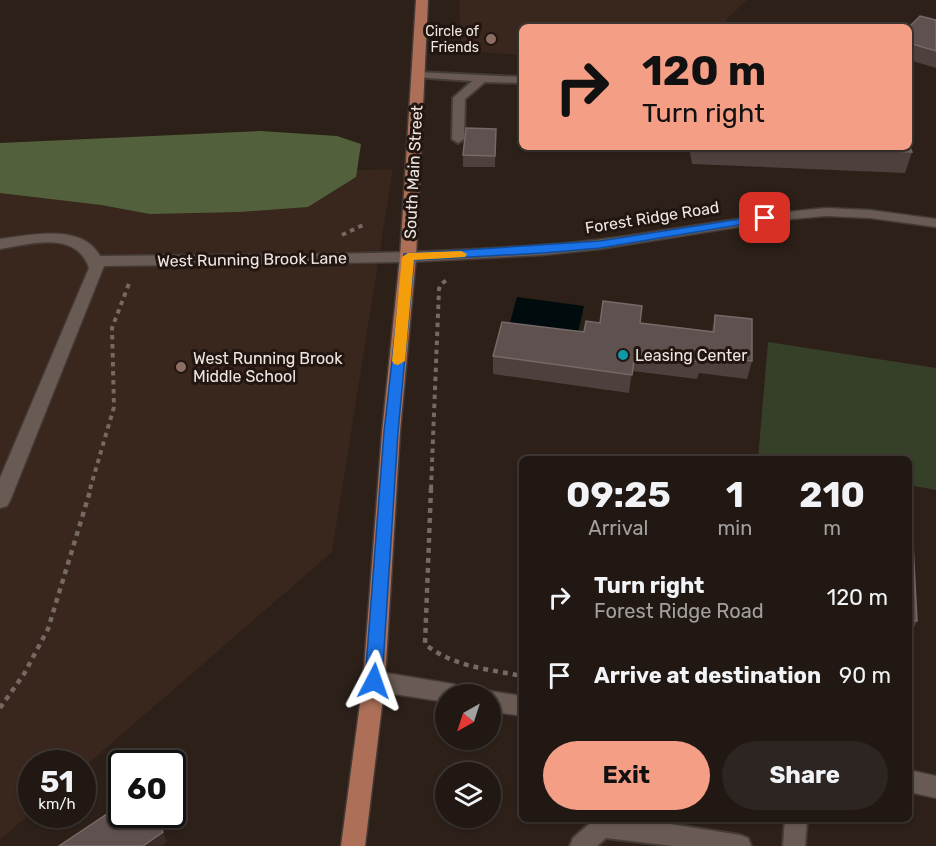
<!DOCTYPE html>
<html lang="en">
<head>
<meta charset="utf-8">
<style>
  :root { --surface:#211813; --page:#2d2521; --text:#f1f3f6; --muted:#a2a0a0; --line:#3e3733; --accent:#f49e86 }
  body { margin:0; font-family:Rubik,sans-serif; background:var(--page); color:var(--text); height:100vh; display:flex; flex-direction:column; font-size:22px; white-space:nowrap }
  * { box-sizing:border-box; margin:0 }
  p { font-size:20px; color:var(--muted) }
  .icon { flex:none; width:33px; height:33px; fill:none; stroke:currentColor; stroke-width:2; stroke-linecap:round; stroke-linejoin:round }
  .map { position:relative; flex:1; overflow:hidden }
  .sheet { position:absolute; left:519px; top:456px; width:393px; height:366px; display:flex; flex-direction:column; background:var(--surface); border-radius:9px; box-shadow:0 2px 4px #0004,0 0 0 2px var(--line) }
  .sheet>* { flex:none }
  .guide { position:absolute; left:519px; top:24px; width:393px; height:126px; border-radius:9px; box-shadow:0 2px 4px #0004,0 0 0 2px var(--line); background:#f49e86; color:#111; overflow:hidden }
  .needle { width:39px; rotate:219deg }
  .controls { position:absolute; left:435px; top:684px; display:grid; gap:12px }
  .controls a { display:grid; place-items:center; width:66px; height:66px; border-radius:50%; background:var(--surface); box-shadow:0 2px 4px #0004,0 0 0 2px var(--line); font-size:30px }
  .speed { position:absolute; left:18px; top:750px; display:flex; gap:12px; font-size:30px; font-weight:700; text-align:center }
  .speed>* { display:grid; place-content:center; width:78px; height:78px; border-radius:50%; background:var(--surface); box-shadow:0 2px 4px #0004,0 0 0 2px var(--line); line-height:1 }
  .speed small { font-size:15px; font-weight:400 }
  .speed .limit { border:3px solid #111; border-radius:9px; background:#fff; color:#111 }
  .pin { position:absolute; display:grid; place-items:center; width:51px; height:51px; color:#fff; margin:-26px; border-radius:12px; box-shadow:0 3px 9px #0006 }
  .me { position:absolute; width:66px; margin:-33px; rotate:4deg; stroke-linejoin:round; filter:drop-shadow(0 0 4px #0008) }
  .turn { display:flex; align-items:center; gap:21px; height:126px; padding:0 24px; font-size:27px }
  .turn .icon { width:78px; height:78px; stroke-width:2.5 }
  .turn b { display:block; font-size:42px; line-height:51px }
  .eta { display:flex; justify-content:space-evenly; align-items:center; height:102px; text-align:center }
  .eta b { font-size:36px; font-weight:700; line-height:42px }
  .primary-button { display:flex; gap:12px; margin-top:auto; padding:12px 24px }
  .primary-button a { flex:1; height:69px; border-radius:36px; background:var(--accent); color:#111; font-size:24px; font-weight:700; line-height:69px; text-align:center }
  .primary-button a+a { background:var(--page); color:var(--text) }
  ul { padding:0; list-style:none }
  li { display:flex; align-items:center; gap:18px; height:78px; padding:0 24px }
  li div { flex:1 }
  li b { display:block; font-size:22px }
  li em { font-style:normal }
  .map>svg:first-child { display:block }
  .built { fill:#39261d }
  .green { fill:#364029 }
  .forest { fill:#52613c }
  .water { fill:#000b0e }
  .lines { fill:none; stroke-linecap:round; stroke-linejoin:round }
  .service-casing { stroke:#443a36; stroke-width:4 }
  .minor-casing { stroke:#443a36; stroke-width:3 }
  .primary-casing { stroke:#443a36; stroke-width:3 }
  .path-far1 { stroke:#746963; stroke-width:4; stroke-dasharray:4.5 4.5; stroke-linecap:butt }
  .path { stroke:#746963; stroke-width:4.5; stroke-dasharray:5 5; stroke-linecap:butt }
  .service { fill:#695b53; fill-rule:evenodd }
  .minor { fill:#695b53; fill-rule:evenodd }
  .primary { fill:#ad6f57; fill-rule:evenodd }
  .wall { fill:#4e403d }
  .shaded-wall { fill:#392b27 }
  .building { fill:#5f514f; stroke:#766966; stroke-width:1.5 }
  .route { fill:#1a73e8; stroke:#114b97; stroke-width:1.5 }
  .slow { fill:#f59e0b }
  .education-dot { fill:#8d6e63; stroke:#221610; stroke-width:2 }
  .culture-dot { fill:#0f9aa8; stroke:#221610; stroke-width:2 }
  .labels { text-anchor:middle; stroke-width:6; stroke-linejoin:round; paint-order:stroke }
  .far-poi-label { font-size:14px; fill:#efe6e2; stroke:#221610; text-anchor:end }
  .street-label { font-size:16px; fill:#efe6e2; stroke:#221610 }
  .poi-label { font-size:16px; fill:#efe6e2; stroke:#221610; text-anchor:start }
</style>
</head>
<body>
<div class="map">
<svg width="936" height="846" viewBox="0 0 936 846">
  <rect width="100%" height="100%" fill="#2c2019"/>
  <path class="built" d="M459,0h288l-28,27h-197v28l-61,-4z
    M393,169l-61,383 -249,216 -1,-4h-50l-1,49 -31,27v-658z"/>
  <path class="green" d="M768,342l168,26v122l-27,-5v-26h-151z"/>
  <path class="forest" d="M260,131l77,5 24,8 -5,33 -48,30 -69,5 -89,2 -49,-9 -101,-12v-50z"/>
  <path class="water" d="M517,297l67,9 -8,36 -69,-9z"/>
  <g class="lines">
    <g class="service-casing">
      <path id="service" d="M418,72l104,5v6l-37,-1 -20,17 -1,40 -6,4 -6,-4 1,-41 19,-17 -58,-4 -2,-2z
        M595,819h44l101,16 8,3 3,8h-78l-67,-8 -9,8h-27l3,-8z
        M785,819h22l-2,27h-22z"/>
    </g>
    <g class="minor-casing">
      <path id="minor" d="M826,208l44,2 66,9v8l-66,-9 -44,-2 -45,4 -181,29 -57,6 -135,7 -304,4 -94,235 -3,5 -7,2v-30l89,-210c-13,-38 -58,-24 -89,-19v-10c31,-4 82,-16 100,17 147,-2 295,0 442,-11 95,-6 189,-29 284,-37z
        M374,671l79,13 8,3 3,7h-18v8l-72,-11 -8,-3 -3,-7 3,-7z
        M490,691l32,5v20l-32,-5v-17h-8z
        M909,770l27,6v22l-27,-6z"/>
    </g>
    <g class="primary-casing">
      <path id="primary" d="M416,0h12l-12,257 -16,175 -15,249 -20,165h-24l22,-165 19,-249 18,-175z"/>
    </g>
    <path class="path-far1" d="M342,235l21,-10
      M90,489l24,-82 -2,-79 18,-47
      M431,489l8,-200 2,-5 6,-4"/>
    <path class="path" d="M431,488l-6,156c28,23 63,25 97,32
      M0,708l24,-34 24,-45 43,-141"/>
    <use href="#service" class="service"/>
    <use href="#minor" class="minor"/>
    <use href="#primary" class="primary"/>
  </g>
  <path class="wall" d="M936,20v48l-27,-8v-33z
    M496,129l-1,38h-32v-12z
    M689,147h220l3,5 -7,21 -213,-9z
    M715,315l37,46 -5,18 -48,-6 -2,6 -65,-8 -3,22 -136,-19v-18l91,-24 16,-9h40l72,8z
    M909,543l8,78 -8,17z"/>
  <path class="shaded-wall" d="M163,832l4,10 -5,4h-19z"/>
  <path class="building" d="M920,16l16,4v31l-27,-8v-16z
    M466,128l30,1 -1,27 -32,-1z
    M909,145l3,7 -122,-5h119z
    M603,301l39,5 -2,17 74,9 1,-17 37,4v42l-51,-6v7l-66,-8 -3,21 -139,-19 9,-34 82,10 2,-11 14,2z
    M909,543l4,1 4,77 -8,-1z
    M122,804v10h29l12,18 -20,14h-84z"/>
  <path class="route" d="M765,215l4,1v4l-169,28 -57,5 -129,7 -16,172 -16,249 -3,5 -5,2 -6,-2 -3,-5 19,-249 20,-178 196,-13z"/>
  <path class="slow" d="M461,251l6,3 -2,3 -51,3 -9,101 -7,4 -4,-1 -2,-3 10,-104 6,-4z"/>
  <g class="education-dot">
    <circle cx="491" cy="39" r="6"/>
    <circle cx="181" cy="367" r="6"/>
  </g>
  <circle class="culture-dot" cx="623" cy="355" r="6"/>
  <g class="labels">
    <g class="far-poi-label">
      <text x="479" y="36">Circle of<tspan x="479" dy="16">Friends</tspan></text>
    </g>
    <g class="street-label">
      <text transform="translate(413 172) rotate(-87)" y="6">South Main Street</text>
      <text transform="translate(652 217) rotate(-9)" y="6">Forest Ridge Road</text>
      <text transform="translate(252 259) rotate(-1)" y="6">West Running Brook Lane</text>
    </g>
    <g class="poi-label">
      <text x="635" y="361">Leasing Center</text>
      <text x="193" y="364">West Running Brook<tspan x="193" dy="18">Middle School</tspan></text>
    </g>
  </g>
</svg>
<div class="controls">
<a><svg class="needle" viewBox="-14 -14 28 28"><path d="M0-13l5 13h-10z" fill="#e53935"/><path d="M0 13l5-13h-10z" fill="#a2a0a0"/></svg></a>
<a><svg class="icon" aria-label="layers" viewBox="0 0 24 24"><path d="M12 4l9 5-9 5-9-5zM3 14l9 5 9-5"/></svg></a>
</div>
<div class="speed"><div>51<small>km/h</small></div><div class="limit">60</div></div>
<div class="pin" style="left:765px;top:218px;background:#d93025"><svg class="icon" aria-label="arrive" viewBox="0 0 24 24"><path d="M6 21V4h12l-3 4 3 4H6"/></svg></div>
<svg class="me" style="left:374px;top:681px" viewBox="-20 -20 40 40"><path d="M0-17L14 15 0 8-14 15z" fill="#1a73e8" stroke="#fff" stroke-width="4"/></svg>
<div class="guide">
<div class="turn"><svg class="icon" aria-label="right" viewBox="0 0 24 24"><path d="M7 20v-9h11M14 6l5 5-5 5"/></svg><div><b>120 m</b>Turn right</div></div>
</div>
<section class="sheet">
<div class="eta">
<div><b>09:25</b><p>Arrival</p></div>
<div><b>1</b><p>min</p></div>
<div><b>210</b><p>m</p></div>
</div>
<ul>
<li><svg class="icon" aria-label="right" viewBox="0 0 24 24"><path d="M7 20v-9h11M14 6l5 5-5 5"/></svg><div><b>Turn right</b><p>Forest Ridge Road</p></div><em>120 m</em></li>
<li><svg class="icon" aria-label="arrive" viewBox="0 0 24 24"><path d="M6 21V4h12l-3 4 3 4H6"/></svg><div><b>Arrive at destination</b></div><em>90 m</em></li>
</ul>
<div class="primary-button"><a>Exit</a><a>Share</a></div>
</section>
</div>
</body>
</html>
